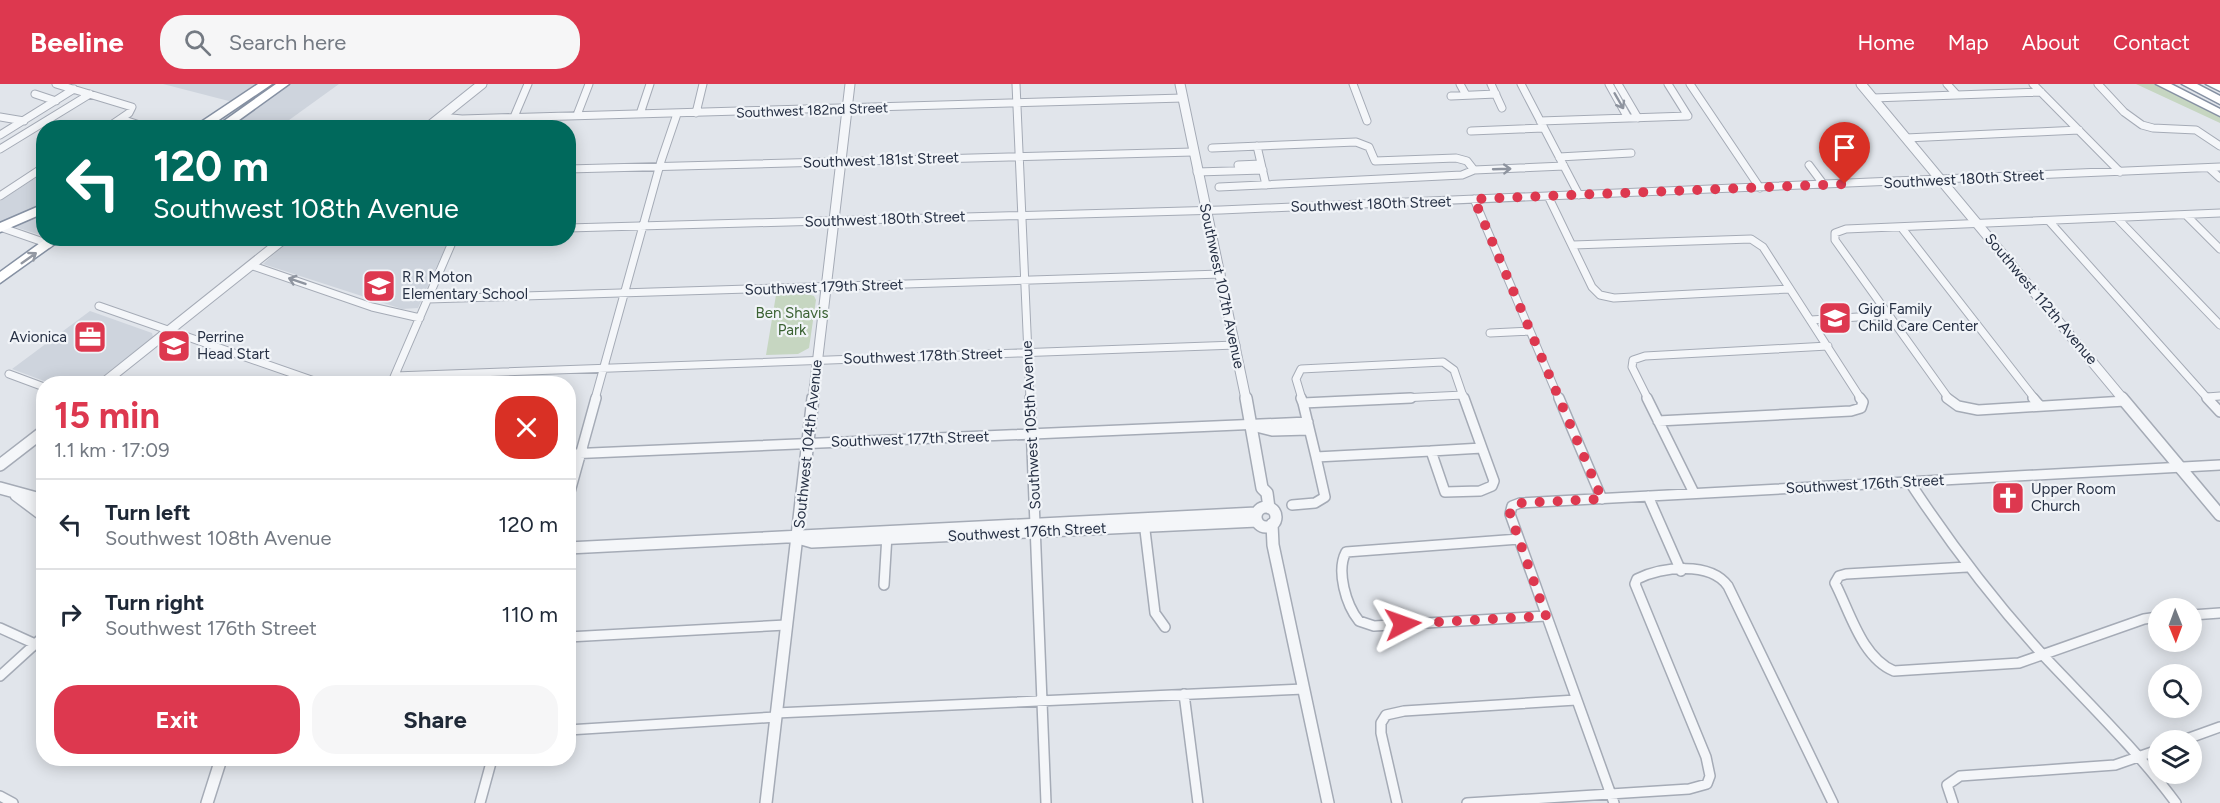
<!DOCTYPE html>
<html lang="en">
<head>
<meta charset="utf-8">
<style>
  :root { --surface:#fff; --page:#f6f6f7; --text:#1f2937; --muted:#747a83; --line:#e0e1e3; --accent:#dd384f }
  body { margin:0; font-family:Figtree,sans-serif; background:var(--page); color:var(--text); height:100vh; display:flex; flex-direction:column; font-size:22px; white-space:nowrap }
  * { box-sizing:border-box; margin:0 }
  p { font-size:20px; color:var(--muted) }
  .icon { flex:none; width:33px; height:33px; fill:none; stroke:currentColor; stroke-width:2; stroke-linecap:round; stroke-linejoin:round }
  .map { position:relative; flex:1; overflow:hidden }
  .drawer { position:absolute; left:36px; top:292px; width:540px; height:390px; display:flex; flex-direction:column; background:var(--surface); border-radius:24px; box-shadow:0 3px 15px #0003 }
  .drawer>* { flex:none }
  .guide { position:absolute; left:36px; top:36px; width:540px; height:126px; border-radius:24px; box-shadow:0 3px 15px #0003; background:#00695c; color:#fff; overflow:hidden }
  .needle { width:39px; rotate:179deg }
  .buttons { position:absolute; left:2148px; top:514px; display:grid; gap:12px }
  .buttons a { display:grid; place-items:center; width:54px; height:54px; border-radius:50%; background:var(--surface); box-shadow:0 3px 15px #0003; font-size:30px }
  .pin { position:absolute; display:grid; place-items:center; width:51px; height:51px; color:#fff; margin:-62px -26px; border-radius:50% 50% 50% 0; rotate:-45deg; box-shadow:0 0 6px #0007 }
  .pin .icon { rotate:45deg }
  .me { position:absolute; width:66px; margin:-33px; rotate:86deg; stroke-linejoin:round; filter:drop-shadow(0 0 4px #0008) }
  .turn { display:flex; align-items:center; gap:21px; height:126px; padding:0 18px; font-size:27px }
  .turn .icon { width:78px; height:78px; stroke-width:2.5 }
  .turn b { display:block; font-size:42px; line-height:51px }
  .round { display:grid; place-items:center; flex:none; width:63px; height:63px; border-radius:24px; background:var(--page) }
  .summary { display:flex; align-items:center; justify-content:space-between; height:102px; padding:0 18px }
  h1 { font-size:36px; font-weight:700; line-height:45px; color:var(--accent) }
  .cta { display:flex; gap:12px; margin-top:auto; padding:12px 18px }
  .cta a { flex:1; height:69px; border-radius:24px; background:var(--accent); color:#fff; font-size:24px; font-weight:700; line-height:69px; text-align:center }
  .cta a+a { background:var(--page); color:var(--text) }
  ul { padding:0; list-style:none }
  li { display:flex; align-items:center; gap:18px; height:90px; padding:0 18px; border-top:2px solid var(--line) }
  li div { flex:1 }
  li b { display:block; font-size:22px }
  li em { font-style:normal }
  header { display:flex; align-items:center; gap:36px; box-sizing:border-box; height:84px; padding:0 30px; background:var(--accent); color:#fff }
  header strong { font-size:28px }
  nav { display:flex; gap:33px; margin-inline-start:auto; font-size:21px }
  .search { width:420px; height:54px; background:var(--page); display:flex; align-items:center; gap:15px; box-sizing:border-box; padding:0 21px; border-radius:24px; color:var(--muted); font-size:22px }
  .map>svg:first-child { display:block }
  .built { fill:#ced4dd }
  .green { fill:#c6d6c1 }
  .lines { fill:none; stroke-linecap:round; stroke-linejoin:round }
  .minor-far1-casing { stroke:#a5abb6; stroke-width:9 }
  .minor-casing { stroke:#a5abb6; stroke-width:12 }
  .tertiary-far1-casing { stroke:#a5abb6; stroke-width:11 }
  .tertiary-casing { stroke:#a5abb6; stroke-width:14 }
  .trunk-casing { stroke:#8691a3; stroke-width:3 }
  .motorway-casing { stroke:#8691a3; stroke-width:3 }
  .minor-far1 { stroke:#f4f6f9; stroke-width:7 }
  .minor { stroke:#f4f6f9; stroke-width:9 }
  .tertiary-far1 { stroke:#f4f6f9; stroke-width:9 }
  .tertiary { stroke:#f4f6f9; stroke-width:11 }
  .trunk { fill:#fff; fill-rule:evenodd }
  .motorway { fill:#fff; fill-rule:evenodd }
  .oneway { stroke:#8e949f }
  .oneway2 { stroke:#9398a2 }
  .route { stroke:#dd384f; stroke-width:10; stroke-dasharray:0 18 }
  .labels { text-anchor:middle; stroke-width:4.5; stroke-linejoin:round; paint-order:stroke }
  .far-street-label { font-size:14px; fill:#273145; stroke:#f1f4f8 }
  .street-label { font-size:15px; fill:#273145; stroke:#f1f4f8 }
  .poi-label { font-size:15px; fill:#273145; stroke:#f1f4f8; text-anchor:start }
  .park-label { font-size:15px; fill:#3b6233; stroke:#f1f4f8 }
</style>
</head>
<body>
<header>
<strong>Beeline</strong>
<div class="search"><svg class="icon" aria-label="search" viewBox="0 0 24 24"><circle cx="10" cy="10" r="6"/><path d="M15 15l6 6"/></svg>Search here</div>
<nav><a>Home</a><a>Map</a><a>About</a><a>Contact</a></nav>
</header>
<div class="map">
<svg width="2220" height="719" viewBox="0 0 2220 719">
  <rect width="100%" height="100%" fill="#e1e5eb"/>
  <path class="built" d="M163,0h176l-61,44 -49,-1 27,-19z
    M43,89v63l-43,-14v-21z
    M290,155h159l-31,69 -16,1 -139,-45z
    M90,227l62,22 1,4 -60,47h-41l-40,-15z"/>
  <path class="green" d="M2136,0h18l8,4 58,28v7z
    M807,210l7,2 2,4 -7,48 -11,6 -32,1 10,-60z"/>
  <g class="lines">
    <g class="minor-far1-casing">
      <path id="minor-far1" d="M56,0l76,23 -3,6 -22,15
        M1016,0l14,315
        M1353,0l14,37
        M1460,0l6,11
        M1491,0l11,24
        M1521,0l58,111
        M1609,0l19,34
        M1618,0l20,34
        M1690,0l70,104
        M1947,0l10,11
        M2033,0l87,88
        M2098,0l26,28 18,13 11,3 43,2 24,16
        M35,10l21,7
        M1451,12l45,-2
        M1873,14l168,-6
        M696,29l7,-29
        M640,30l10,-30
        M577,31l12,-31
        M0,33l24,4
        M441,33l21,2 721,-21
        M514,33l14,-33
        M121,35l28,9
        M1540,37l148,-5 -20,-32
        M1471,47l73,-3
        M0,51l74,-46
        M1906,54l173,-8
        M1257,62l9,39
        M1212,64l144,-6 13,5 6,14 81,-3 11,3 7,9
        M0,65l90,-55
        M1559,73l72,-4
        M1238,81l23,-1
        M1809,81l15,20
        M2209,84l11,10
        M568,85l625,-17
        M1197,88l66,-2
        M1219,103l243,-12 12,-5 90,-4
        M0,112l44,-29
        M1548,112l44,91 8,8 14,3 176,-9
        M1474,115l85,200
        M2186,131l34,34
        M2117,134l103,107
        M2049,137l159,178
        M0,143l49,17
        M1901,143l134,172
        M568,144l653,-18 999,-43
        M188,157l76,-2 15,4
        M1573,161l178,-6 12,8 98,152
        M253,182l119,41 48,11
        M428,215l793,-25
        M99,222l224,78
        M1811,236l78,-5
        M1490,249l40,-2
        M9,290l35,13
        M395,292l841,-31
        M391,300l63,-146
        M2207,313l13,-1
        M595,315l66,-238 16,-47
        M1302,315l-6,-20 5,-10 142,-7 11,8 10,29
        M1381,315l82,-4
        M1648,315l-16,-32 1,-7 12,-4 183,-10
        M1949,315l-114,-159v-7l11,-4 374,-16"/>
    </g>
    <g class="minor-casing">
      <path id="minor" d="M1030,314l16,405
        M1301,314l2,5
        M1411,314l-108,5 13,54 115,-6
        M1464,314l18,50
        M1559,314l43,101
        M1647,314l47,95
        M1947,314l11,8 20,4 147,-9
        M2033,314l7,8
        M2207,314l13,14
        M1658,337l193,-10 10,-3 2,-6 -3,-4
        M1256,343l16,4 37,-1
        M1482,364l12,33 -2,5 -12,5 -35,1 -14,-41z
        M568,370l740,-32
        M1909,397c40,61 84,119 133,173 46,49 94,95 134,149
        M1648,412l33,75
        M568,415l28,-101
        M1292,421l23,-2 10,-6 -9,-40
        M1144,438l11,91 10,14
        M1519,455l-173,13c-10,19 0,53 13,69l15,5 172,-10
        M1967,483l-121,7 -7,2 -4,7c15,29 27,75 59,88l125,-8 125,-44 14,-2
        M884,501l3,-50
        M2192,531l28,-2
        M0,544l44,20
        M568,553l218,-12
        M0,592l44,-40
        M1184,610l14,109
        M776,629l528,-24
        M568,646l208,-13
        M2181,657l39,-14
        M0,712l13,7
        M480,719l12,-44
        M1397,719l-16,-70v-10l5,-8 18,-4 172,-11
        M1467,719l222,-14 18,-5 3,-8 -4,-19 -71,-173 2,-5c25,-12 73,-18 91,7l105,217
        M1614,719l-104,-289 2,-8 8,-3 700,-38
        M1953,719l-6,-18 13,-9 155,-11 43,-15"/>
    </g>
    <g class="tertiary-far1-casing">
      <path id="tertiary-far1" d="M1180,0l66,315
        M1861,0l262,315
        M427,44l55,-44
        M102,300l183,-146
        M813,315l37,-315"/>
    </g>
    <g class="tertiary-casing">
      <path id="tertiary" d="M1246,314l16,90 5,5 2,15
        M2122,314l98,117
        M0,381l44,-34
        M0,404l44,12
        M16,411l28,21
        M1256 433a10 10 0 1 1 20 0a10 10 0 1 1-20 0Z
        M1272,440l1,21 55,258
        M798,454l14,4 445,-21
        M568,464l688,-35
        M207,719l14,-44
        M766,719l47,-405"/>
    </g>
    <g class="trunk-casing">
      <path id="trunk" d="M258,0h14l-65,44h-15z
        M276,0h13l-61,44h-14z
        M44,120v9l-44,19v-9z
        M47,154h16l-63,45v-11z"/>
    </g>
    <g class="motorway-casing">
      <path id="motorway" d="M2156,0h15l49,25v7z
        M2182,0h15l23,12v8z
        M2206,0h14v7z"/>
    </g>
    <use href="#minor-far1" class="minor-far1"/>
    <use href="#minor" class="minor"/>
    <use href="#tertiary-far1" class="tertiary-far1"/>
    <use href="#tertiary" class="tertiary"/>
    <use href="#trunk" class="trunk"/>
    <use href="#motorway" class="motorway"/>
  </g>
  <defs><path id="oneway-shaft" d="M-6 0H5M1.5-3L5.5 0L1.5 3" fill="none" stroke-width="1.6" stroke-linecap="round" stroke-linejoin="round" transform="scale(1.5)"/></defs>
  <g class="oneway">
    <use href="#oneway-shaft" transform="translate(1619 17) rotate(60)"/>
    <use href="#oneway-shaft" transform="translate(1502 85) rotate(-2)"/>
    <use href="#oneway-shaft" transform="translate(297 197) rotate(-161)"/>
  </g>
  <use class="oneway2" href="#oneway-shaft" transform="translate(29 174) rotate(-35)"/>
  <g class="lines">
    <path class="route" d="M1403,540l143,-8 -36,-102 1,-7 9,-4 82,-4 -128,-300 371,-15"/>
  </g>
  <defs>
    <g id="school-square" transform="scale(1.725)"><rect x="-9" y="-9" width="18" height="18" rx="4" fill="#dd384f" stroke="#f1f4f8"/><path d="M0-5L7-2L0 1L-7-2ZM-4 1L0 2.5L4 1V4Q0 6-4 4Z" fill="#fff"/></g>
    <g id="office-square" transform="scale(1.725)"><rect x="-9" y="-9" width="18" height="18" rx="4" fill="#dd384f" stroke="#f1f4f8"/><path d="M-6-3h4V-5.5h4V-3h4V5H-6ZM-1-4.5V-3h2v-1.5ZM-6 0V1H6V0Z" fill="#fff"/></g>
    <g id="church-square" transform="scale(1.725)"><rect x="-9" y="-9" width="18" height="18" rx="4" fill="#dd384f" stroke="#f1f4f8"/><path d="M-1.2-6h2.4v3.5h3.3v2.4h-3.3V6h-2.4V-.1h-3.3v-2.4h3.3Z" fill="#fff"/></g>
  </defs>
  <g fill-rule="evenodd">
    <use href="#school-square" x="379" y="202"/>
    <use href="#school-square" x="1835" y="234"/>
    <use href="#office-square" x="90" y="253"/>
    <use href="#school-square" x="174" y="262"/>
    <use href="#church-square" x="2008" y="414"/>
  </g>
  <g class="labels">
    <g class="far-street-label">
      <text transform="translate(812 26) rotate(-2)" y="5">Southwest 182nd Street</text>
    </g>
    <g class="street-label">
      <text transform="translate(881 76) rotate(-2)" y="5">Southwest 181st Street</text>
      <text transform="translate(1964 95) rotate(-3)" y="5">Southwest 180th Street</text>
      <text transform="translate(1371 120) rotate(-2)" y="5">Southwest 180th Street</text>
      <text transform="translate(885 135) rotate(-2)" y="5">Southwest 180th Street</text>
      <text transform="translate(1222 202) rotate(78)" y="5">Southwest 107th Avenue</text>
      <text transform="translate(824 203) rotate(-2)" y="5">Southwest 179th Street</text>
      <text transform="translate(2041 215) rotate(50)" y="5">Southwest 112th Avenue</text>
      <text transform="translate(923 272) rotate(-2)" y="5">Southwest 178th Street</text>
      <text transform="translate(1031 341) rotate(-93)" y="5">Southwest 105th Avenue</text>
      <text transform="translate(910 355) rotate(-2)" y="5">Southwest 177th Street</text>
      <text transform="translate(808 360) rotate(-84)" y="5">Southwest 104th Avenue</text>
      <text transform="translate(1865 400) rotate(-3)" y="5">Southwest 176th Street</text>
      <text transform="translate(1027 448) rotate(-3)" y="5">Southwest 176th Street</text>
    </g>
    <g class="poi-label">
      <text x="402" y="198">R R Moton<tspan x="402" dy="17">Elementary School</tspan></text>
      <text x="1858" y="230">Gigi Family<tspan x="1858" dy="17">Child Care Center</tspan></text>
      <text x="67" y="258" text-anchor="end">Avionica</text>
      <text x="197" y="258">Perrine<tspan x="197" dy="17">Head Start</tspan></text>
      <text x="2031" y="410">Upper Room<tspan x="2031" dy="17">Church</tspan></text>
    </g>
    <g class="park-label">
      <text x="792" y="234">Ben Shavis<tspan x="792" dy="17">Park</tspan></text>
    </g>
  </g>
</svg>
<div class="buttons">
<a><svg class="needle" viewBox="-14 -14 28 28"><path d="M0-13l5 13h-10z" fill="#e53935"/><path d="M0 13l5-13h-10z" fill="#747a83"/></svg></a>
<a><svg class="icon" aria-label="search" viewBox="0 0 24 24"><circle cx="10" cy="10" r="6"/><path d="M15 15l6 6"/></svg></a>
<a><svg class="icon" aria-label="layers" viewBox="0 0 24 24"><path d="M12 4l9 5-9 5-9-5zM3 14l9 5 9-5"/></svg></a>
</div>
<div class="pin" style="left:1845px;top:100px;background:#d93025"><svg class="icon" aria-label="arrive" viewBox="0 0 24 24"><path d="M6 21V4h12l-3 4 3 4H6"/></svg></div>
<svg class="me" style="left:1403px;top:540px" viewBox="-20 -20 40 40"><path d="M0-17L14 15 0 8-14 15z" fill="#dd384f" stroke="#fff" stroke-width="4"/></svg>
<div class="guide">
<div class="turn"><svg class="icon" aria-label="left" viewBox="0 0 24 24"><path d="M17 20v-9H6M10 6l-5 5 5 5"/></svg><div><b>120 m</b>Southwest 108th Avenue</div></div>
</div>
<section class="drawer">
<div class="summary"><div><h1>15 min</h1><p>1.1 km · 17:09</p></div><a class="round" style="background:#d93025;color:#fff"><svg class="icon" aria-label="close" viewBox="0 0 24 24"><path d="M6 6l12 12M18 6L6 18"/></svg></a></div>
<ul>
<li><svg class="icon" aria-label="left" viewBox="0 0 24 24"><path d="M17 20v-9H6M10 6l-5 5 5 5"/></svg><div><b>Turn left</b><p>Southwest 108th Avenue</p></div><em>120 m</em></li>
<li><svg class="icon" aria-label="right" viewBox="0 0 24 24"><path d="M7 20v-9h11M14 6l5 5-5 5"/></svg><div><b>Turn right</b><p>Southwest 176th Street</p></div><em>110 m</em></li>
</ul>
<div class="cta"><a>Exit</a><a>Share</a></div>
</section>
</div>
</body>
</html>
